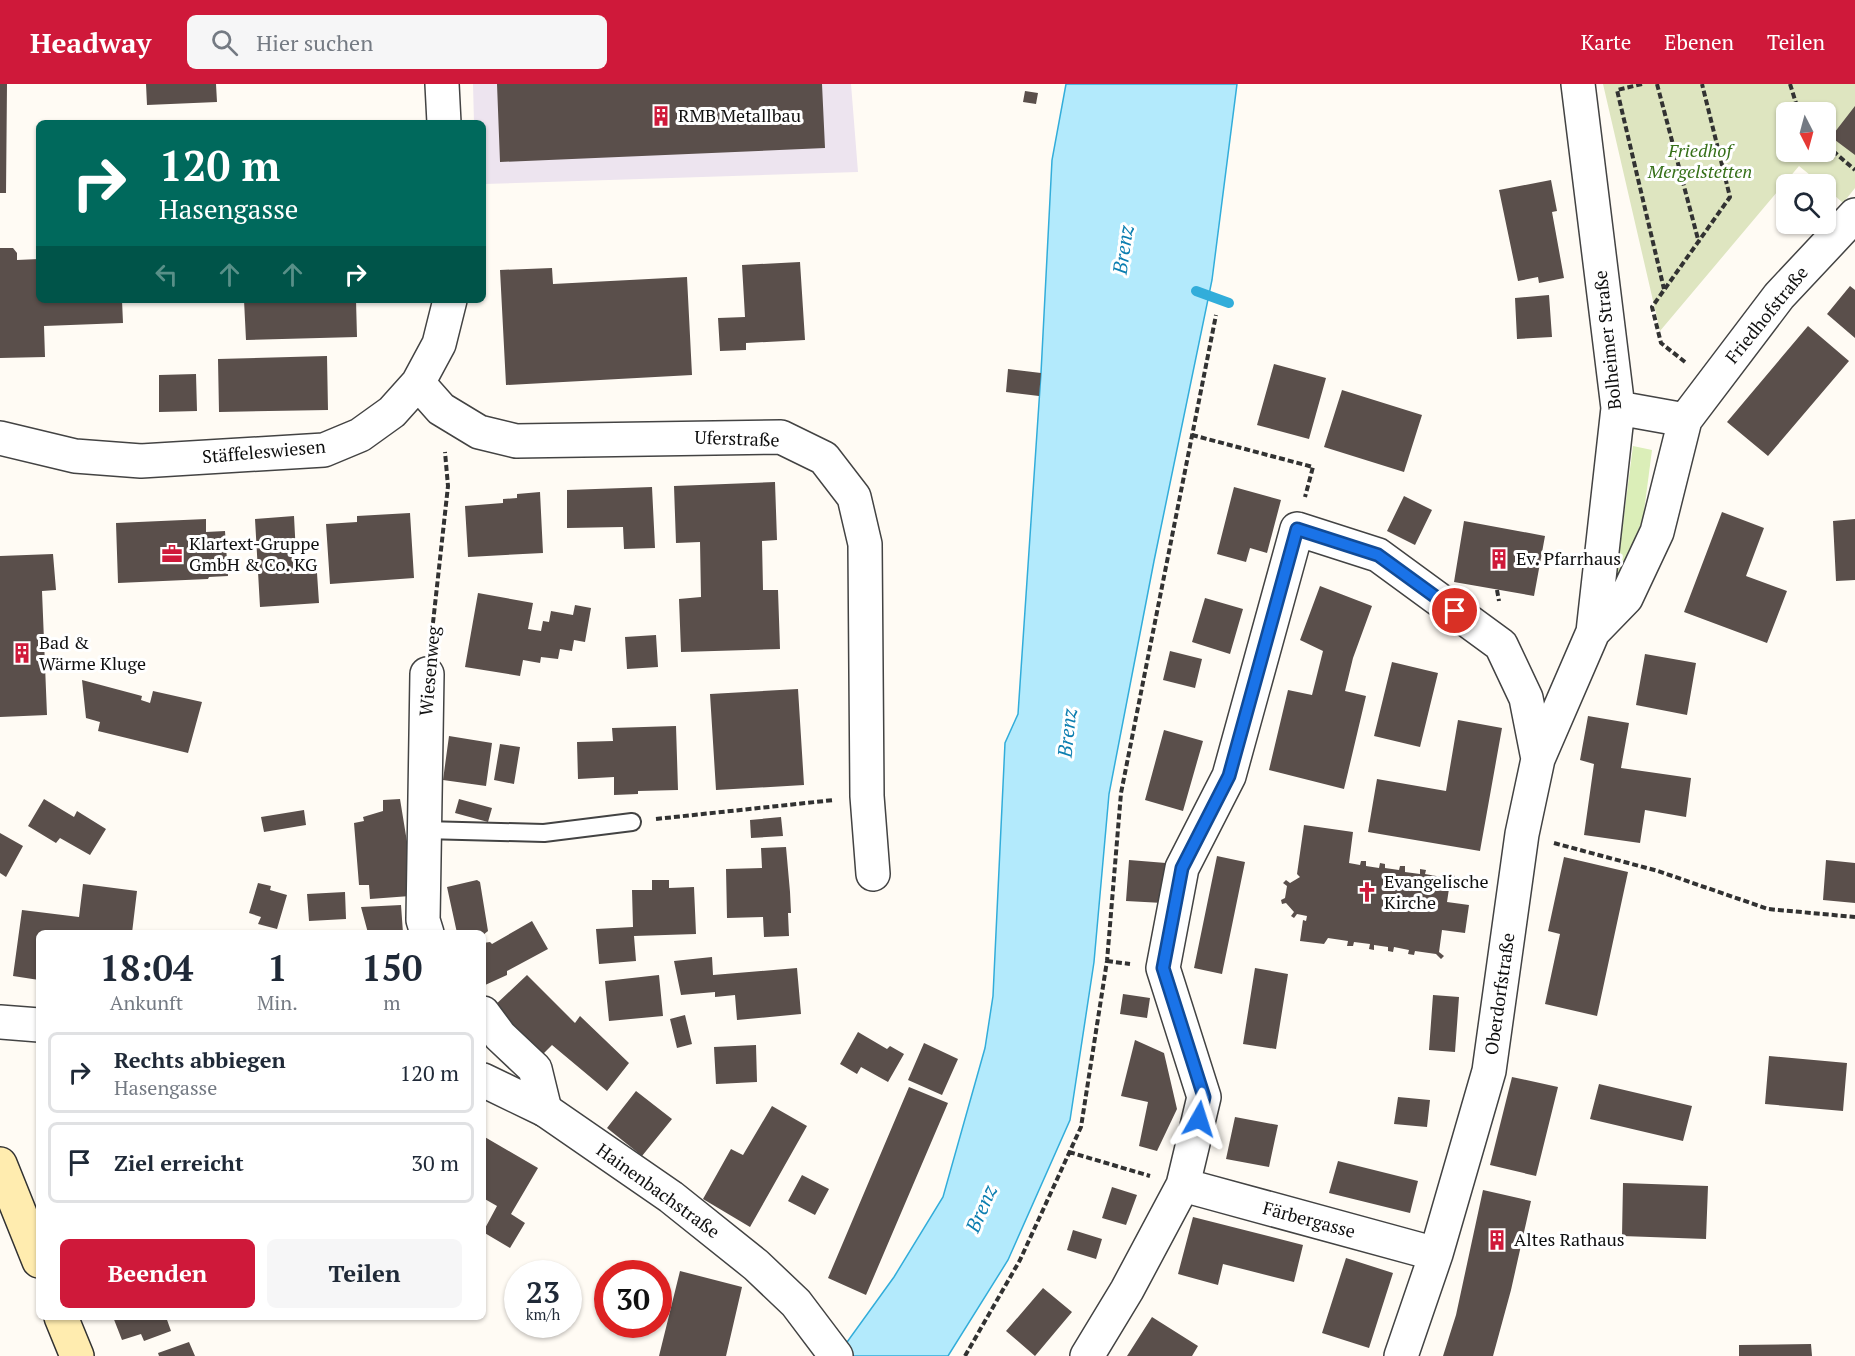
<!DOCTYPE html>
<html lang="de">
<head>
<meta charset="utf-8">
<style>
  :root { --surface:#fff; --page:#f6f6f7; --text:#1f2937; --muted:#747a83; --line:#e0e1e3; --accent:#cf193a }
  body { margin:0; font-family:"PT Serif",serif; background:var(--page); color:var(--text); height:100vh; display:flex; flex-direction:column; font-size:22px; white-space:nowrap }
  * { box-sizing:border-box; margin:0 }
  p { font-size:20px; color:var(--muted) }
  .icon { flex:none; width:33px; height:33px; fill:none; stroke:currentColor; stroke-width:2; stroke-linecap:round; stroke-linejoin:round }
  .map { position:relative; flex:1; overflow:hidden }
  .drawer { position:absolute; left:36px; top:846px; width:450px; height:390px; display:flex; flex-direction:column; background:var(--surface); border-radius:9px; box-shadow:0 2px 4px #0004 }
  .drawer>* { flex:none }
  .banner { position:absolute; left:36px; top:36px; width:450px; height:183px; border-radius:9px; box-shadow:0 2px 4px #0004; background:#00695c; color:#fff; overflow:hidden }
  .needle { width:39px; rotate:174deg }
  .buttons { position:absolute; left:1776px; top:18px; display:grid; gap:12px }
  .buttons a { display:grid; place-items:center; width:60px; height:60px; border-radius:9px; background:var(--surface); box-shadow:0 2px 4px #0004; font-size:30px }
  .speed { position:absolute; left:504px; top:1176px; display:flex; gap:12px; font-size:30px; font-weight:700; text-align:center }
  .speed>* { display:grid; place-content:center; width:78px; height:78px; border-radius:50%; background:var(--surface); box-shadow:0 2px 4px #0004; line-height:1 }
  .speed small { font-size:15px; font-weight:400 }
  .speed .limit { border:9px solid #d22; background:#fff; color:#111 }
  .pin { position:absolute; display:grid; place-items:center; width:51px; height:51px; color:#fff; margin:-26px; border:3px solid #fff; border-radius:50%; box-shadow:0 2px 6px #0007 }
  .me { position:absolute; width:66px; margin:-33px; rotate:6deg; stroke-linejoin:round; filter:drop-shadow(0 0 4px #0008) }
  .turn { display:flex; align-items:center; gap:21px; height:126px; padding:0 24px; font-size:27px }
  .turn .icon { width:78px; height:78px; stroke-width:2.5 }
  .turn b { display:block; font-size:42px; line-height:51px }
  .lanes { display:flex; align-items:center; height:57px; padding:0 24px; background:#0003; justify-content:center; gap:30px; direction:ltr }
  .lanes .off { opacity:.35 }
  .eta { display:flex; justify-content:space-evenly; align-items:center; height:102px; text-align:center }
  .eta b { font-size:36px; font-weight:800; line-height:42px }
  .button { display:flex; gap:12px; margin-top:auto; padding:12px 24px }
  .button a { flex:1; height:69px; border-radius:9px; background:var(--accent); color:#fff; font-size:24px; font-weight:800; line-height:69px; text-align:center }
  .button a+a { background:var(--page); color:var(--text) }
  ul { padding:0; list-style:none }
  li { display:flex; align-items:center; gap:18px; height:81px; margin:0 12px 9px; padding:0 12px; border:3px solid var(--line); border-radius:9px }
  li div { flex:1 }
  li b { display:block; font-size:22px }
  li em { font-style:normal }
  header { display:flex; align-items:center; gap:36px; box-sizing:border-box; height:84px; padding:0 30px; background:var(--accent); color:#fff }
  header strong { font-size:28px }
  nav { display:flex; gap:33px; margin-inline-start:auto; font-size:21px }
  .search { width:420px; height:54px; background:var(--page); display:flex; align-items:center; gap:15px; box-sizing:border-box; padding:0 21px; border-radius:9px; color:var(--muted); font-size:22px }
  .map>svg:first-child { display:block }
  .industrial { fill:#ede4ef }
  .green { fill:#dbeeb8 }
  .cemetery { fill:#dee5c0; fill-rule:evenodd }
  .water { fill:#b3eafc; stroke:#32adda; stroke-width:1.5 }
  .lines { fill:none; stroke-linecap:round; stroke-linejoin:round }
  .stream { stroke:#32adda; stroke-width:10 }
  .building { fill:#5a4f4b }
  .service-casing { stroke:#434343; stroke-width:20 }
  .minor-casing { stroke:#434343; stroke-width:36 }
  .tertiary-casing { stroke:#434343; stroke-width:36 }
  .secondary-casing { stroke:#323232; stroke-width:36 }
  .path { stroke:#323232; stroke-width:4; stroke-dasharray:6 3; stroke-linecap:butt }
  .service { stroke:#fff; stroke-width:16 }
  .minor { stroke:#fff; stroke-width:33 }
  .tertiary { stroke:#fff; stroke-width:33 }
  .secondary { stroke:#ffecaf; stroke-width:33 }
  .route-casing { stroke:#114b97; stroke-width:15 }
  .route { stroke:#1a73e8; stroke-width:10 }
  .labels { text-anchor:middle; stroke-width:6; stroke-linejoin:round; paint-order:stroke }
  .poi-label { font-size:18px; fill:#101010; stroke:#fff; text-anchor:start }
  .park-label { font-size:18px; font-style:italic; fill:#367019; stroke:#fff }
  .street-label { font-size:18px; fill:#101010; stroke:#fff }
  .water-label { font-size:20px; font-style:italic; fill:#0b7eb0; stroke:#fff }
</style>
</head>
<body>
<header>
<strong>Headway</strong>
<div class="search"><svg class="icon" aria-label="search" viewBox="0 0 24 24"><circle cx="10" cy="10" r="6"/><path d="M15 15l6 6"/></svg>Hier suchen</div>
<nav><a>Karte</a><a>Ebenen</a><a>Teilen</a></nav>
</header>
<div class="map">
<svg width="1855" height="1272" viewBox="0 0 1855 1272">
  <rect width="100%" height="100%" fill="#fffbf4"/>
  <path class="industrial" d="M473,0h378l7,88 -375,12v-61h-9z"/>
  <path class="green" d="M1633,362l19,4 -9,69 -28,66z"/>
  <path class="cemetery" d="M1603,0h252v104l-12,15 -17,-15v-4h-5l-22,-18 -139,165zM1786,28h40v40h-40z"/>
  <path class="water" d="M1066,0h171l-25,196 -58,281 -45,233 -15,168 -24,158 -62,140 -60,96h-111l57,-79 49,-80 42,-149 8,-52 12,-253 13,-29 23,-341 11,-213z"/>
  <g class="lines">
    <path class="stream" d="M1196,207l33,12"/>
  </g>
  <path class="building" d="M0,0h7l-1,109h-6z
    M146,0h70l1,18 -70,3z
    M497,0h325l3,64 -325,14z
    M1025,7l13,2 -2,11 -13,-2z
    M1855,22v49l-24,-18z
    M1551,96l6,31 -5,1 12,66 -25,5 -1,-6 -20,4 -19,-91z
    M0,164h13l4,5v7l22,-1v41h83l1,23 -79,3 1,31 -45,1z
    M800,178l5,78 -59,3v7l-26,1 -2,-33 27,-1 -3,-52z
    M552,184l1,16 134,-7 5,98 -186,10 -6,-115z
    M1850,202l5,4v48l-28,-24z
    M1549,211l3,42 -35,2 -2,-41z
    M244,216h112l1,37 -111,3z
    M1808,242l41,35 -81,95 -41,-34z
    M327,272l1,54 -109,2 -1,-53z
    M1274,280l52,14 -17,61 -52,-14z
    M1008,285l33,4 -2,23 -33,-4z
    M196,290l1,37 -38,1v-37z
    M1342,306l80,25 -18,57 -80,-25z
    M775,398l2,58 -15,1 1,49h15l2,59 -99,3 -2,-53 22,-2 -1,-55 -24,1 -2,-57z
    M652,403l3,61 -31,1 -1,-22 -56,1v-38z
    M1234,403l47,13 -14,53 -17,-5 -4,14 -29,-8z
    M540,408l3,61 -75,4 -3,-51 38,-3v-4l14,-1v-4z
    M1404,412l28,14 -17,35 -28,-14z
    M1722,428l42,16 -18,48 41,15 -20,52 -83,-31z
    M410,429l4,65 -84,6 -4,-60 31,-2v-6z
    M294,432l3,58 20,-1 2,30 -59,4 -5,-88z
    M206,435v13l19,-1 3,45 -19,1 -1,2 -90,4 -2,-60z
    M1855,435v61l-19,1 -3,-60z
    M1464,437l81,15 -11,60 -80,-14z
    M53,470l3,36 -14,1 5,124 -47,2v-161z
    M1320,502l52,20 -19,52 -8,33 21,5 -22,93 -75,-19 19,-80 24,5 11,-44 -23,-11z
    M478,509l55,10 -5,26 13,2 2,-10 6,1 2,-11 22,4 2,-10 16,3 -6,34 -11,-2 -2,11 -12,-2 -2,10 -17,-2 -1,6 -17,-3 -3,16 -55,-9z
    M1205,514l38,11 -13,45 -38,-12z
    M656,551l2,32 -31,2 -2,-32z
    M1170,567l32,8 -7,29 -32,-8z
    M1645,570l51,9 -9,52 -51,-10z
    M1392,578l46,11 -18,74 -46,-11z
    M82,596l60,16 -1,4 9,3 3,-12 49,11 -14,51 -90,-22 2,-9 -14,-4z
    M798,605l6,96 -88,5 -6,-96z
    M1588,632l41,7 -8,45 70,10 -5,39 -41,-7 -5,33 -56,-8 10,-71 -14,-4z
    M1458,636l44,8 -22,123 -112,-19 9,-53 69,12z
    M676,642l2,64 -40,1v3l-24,1v-18l-36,2 -1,-37 36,-1 -1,-13z
    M1164,646l39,11 -20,70 -38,-11z
    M449,652l43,7 -6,43 -43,-6z
    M500,660l20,3 -6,37 -20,-4z
    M44,715l30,18 3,-6 29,18 -16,26 -30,-17 -4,5 -28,-17z
    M400,715l8,49 2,48 -40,3 -1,-14h-10l-5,-62 10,-2 -1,-4 20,-6v-11z
    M459,715l33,9 -4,14 -33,-9z
    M304,726l2,15 -42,7 -3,-15z
    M781,733l2,19 -32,2 -1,-18z
    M1304,741l49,7 -4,31 11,2 1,-4h5v5l13,2 1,-5 5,1v4l14,2 1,-4h5v6l15,2v-5l6,1 -1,4 22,4 5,-5 4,5 -6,4 -3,20 22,3 -4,28 -23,-3 -3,22 5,4 -3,3 -5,-5 -21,-3 -1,4 -6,-1 1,-4 -15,-3 -1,5 -5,-1v-4l-14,-2v5l-5,-1 1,-5 -16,-2 -1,4h-6l1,-5 -20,-3 -4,6 -24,-3 3,-21 3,1 1,-5 -10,-2 -3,4 -3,-2 3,-4 -8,-9 -4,1 -1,-4 4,-2 2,-12 -4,-3 3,-3 4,3 10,-6 -3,-3z
    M0,749l23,13 -17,31 -6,-4z
    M786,763l4,45 1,21h-3l1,23 -25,1 -1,-20 -36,1 -1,-49 36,-1 -1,-20z
    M1217,772l28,6 -23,112 -28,-6z
    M1564,773l64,15 -31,144 -52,-12 15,-70 -12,-3z
    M1129,776l37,3 -3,40 -37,-2z
    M1826,776l29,3v40l-32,-3z
    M477,796l3,2 8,49 -5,4 -26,-2 -10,-46z
    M652,796h17v8l25,-1 2,47 -62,2 2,25 -37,3 -3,-35 37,-2 -1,-37h20z
    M258,799l13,3 -1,4 17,5 -10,34 -19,-5 3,-7 -12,-4z
    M83,800l54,7 -5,42h-93v47l-26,-4 9,-66 57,7z
    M345,808l1,27 -37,2 -2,-27z
    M401,821l2,28h-35l-7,-26z
    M532,837l16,28 -41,22v4l-24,11v-43l7,-1 2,2z
    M712,873l1,18 84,-7 4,46 -64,6 -2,-25 -20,2v-5l-34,3 -7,-34z
    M1255,884l33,6 -12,75 -33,-5z
    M527,891l48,48 5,-7 49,47 -22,28 -55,-46 -11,11 -48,-49z
    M659,891l4,41 -54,5 -4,-40z
    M1123,910l27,4 -3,20 -27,-4z
    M1433,911l26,2 -4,55 -26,-2z
    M685,931l7,29 -15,4 -7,-29z
    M858,948l29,17 3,-3 14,8 -16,28 -27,-15 -4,7 -17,-10z
    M1135,956l29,13 13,56 -20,42 -18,-5 9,-44 -27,-6z
    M924,959l34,16 -16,36 -34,-15z
    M756,961l1,37 -41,2 -2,-37z
    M1769,972l78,7 -4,48 -78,-7z
    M1512,993l46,10 -22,89 -46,-11z
    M1599,1000l93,22 -9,35 -93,-22z
    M909,1003l39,16 -82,192 -38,-17z
    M636,1007l36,28 -30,37 -35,-28z
    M1398,1013l32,3 -3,27 -33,-3z
    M772,1022l35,20 -57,101 -47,-28 28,-50 12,6z
    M1235,1033l43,8 -9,42 -43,-8z
    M483,1052l55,32 -27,46 14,9 -15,25 -27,-16 14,-26 -14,-8z
    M1338,1077l80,20 -8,32 -81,-20z
    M802,1091l27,14 -14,26 -27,-14z
    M1623,1099l85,3 -2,53 -84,-3z
    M1112,1103l25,8 -11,30 -24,-7z
    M1483,1106l48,11 -20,89 -18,66h-50l13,-41z
    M1193,1133l110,28 -9,37 -71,-18 -5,21 -40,-11z
    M1073,1146l29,9 -6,20 -29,-9z
    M1346,1174l47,15 -24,75 -47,-15z
    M680,1187l62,16 -16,69h-67z
    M1043,1204l29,24 -37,44 -29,-25z
    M113,1233h53l5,14 -27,10 -3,-7 -19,6z
    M1152,1233l46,29 -6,10h-65z
    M189,1258l6,14h-36l-1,-3z
    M1811,1260l1,12h-73v-11z"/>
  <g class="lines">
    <g class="service-casing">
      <path id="service" d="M424,746l120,3 88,-11"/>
    </g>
    <g class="minor-casing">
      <path id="minor" d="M442,0l2,39
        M418,299l23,26 38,23 37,9 265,-4 43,21 30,39 11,47 2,252 6,78
        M1618,324l67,12
        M0,354l75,18 66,5 183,-11 36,-15 32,-23 26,-29 21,-39 11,-44
        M1593,548l33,-34 31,-66 28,-112 94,-124 76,-81
        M427,590l-4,246 4,13
        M483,929l17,23 35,33 10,41
        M1183,1101l253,69
        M1087,1272l40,-66 56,-105 21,-88 -41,-129 19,-100 47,-92 68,-247 81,26 123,90 25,53 12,61
        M1401,1272l35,-102 53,-183 33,-237 16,-75 55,-127 25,-224 -40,-324"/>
    </g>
    <g class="tertiary-casing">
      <path id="tertiary" d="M0,938l39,3
        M483,996l62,30 126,87 85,68 40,38 40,53"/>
    </g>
    <g class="secondary-casing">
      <path id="secondary" d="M0,1080l39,97
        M61,1233l16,39"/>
    </g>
    <path class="path" d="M1642,0l-25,6 47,199
      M1657,0l42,159
      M1790,0l6,19 6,9
      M1826,61l29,25
      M1685,278l-24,-19 -9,-36 78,-110 -28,-113
      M1192,351l121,32 -8,30
      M1497,506l2,11
      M431,557l17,-155 -3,-34
      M656,735l178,-19
      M1554,759l104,28 110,38 87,8
      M1107,877l23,3
      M1069,1068l81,24
      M965,1272l55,-96 61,-133 26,-166 14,-168 95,-478"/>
    <use href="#service" class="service"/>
    <use href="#minor" class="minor"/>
    <use href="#tertiary" class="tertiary"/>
    <use href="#secondary" class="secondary"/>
  </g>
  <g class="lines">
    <g class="route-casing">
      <path id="route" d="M1199,1035l5,-22 -41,-129 19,-100 47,-92 68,-247 81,26 77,56"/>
    </g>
    <use href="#route" class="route"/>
  </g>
  <defs>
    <g id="building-bare" transform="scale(1.62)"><path d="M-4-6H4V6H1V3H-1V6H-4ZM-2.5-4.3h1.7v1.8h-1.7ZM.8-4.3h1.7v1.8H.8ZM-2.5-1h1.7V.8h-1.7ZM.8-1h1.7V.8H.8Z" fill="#cf193a" stroke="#fff" stroke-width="2.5" paint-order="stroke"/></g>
    <g id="office-bare" transform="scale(1.62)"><path d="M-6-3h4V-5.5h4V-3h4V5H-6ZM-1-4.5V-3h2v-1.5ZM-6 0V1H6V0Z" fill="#cf193a" stroke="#fff" stroke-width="2.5" paint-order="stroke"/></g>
    <g id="church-bare" transform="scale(1.62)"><path d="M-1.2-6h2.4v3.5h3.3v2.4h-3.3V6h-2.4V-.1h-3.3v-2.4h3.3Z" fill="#cf193a" stroke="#fff" stroke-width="2.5" paint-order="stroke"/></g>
  </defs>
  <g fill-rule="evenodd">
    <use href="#building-bare" x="661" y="32"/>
    <use href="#office-bare" x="172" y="470"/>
    <use href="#building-bare" x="1499" y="475"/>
    <use href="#building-bare" x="22" y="569"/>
    <use href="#church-bare" x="1367" y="808"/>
    <use href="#building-bare" x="1497" y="1156"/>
  </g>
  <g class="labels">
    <g class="poi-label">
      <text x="678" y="38">RMB Metallbau</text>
      <text x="189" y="466">Klartext-Gruppe<tspan x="189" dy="21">GmbH &amp; Co. KG</tspan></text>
      <text x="1516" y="481">Ev. Pfarrhaus</text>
      <text x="39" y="565">Bad &amp;<tspan x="39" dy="21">Wärme Kluge</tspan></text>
      <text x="1384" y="804">Evangelische<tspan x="1384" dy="21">Kirche</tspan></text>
      <text x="1514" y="1162">Altes Rathaus</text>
    </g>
    <g class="park-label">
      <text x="1700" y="73">Friedhof<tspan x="1700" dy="21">Mergelstetten</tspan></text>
    </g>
    <g class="street-label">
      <text transform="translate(1767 231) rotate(-51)" y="6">Friedhofstraße</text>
      <text transform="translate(1608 256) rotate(-96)" y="6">Bolheimer Straße</text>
      <text transform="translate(737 355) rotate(2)" y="6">Uferstraße</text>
      <text transform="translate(264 368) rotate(-5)" y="6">Stäffeleswiesen</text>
      <text transform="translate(430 587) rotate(-85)" y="6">Wiesenweg</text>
      <text transform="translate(1500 910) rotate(-82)" y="6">Oberdorfstraße</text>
      <text transform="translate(658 1107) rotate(36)" y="6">Hainenbachstraße</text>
      <text transform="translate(1309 1136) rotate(15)" y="6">Färbergasse</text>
    </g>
    <g class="water-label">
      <text transform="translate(1123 166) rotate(-82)" y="7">Brenz</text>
      <text transform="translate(1067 649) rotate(-84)" y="7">Brenz</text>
      <text transform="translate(981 1125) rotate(-67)" y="7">Brenz</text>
    </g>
  </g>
</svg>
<div class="buttons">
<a><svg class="needle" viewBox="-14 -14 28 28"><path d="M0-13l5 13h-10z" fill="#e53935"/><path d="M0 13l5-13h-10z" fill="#747a83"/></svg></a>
<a><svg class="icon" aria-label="search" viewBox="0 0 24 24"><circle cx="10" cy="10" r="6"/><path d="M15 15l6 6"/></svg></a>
</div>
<div class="speed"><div>23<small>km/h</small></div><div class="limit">30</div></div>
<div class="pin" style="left:1455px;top:527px;background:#d93025"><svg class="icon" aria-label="arrive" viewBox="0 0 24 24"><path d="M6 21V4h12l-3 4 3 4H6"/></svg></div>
<svg class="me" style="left:1199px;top:1035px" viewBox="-20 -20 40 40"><path d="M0-17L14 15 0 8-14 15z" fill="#1a73e8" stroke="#fff" stroke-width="4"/></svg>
<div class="banner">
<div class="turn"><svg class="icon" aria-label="right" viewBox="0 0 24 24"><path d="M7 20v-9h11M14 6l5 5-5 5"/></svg><div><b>120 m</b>Hasengasse</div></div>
<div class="lanes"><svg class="icon off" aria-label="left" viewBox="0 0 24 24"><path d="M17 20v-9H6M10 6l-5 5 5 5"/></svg><svg class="icon off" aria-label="ahead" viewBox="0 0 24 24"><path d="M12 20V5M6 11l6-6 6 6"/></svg><svg class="icon off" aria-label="ahead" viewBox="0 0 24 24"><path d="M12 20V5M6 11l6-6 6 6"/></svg><svg class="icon" aria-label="right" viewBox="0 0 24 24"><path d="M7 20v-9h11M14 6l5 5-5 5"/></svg></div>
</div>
<section class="drawer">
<div class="eta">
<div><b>18:04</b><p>Ankunft</p></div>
<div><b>1</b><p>Min.</p></div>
<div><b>150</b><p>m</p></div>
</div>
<ul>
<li><svg class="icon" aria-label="right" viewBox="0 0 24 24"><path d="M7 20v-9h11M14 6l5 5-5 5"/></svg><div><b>Rechts abbiegen</b><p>Hasengasse</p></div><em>120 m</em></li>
<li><svg class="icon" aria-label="arrive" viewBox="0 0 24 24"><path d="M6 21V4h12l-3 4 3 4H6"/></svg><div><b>Ziel erreicht</b></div><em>30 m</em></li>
</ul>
<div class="button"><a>Beenden</a><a>Teilen</a></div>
</section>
</div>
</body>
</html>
